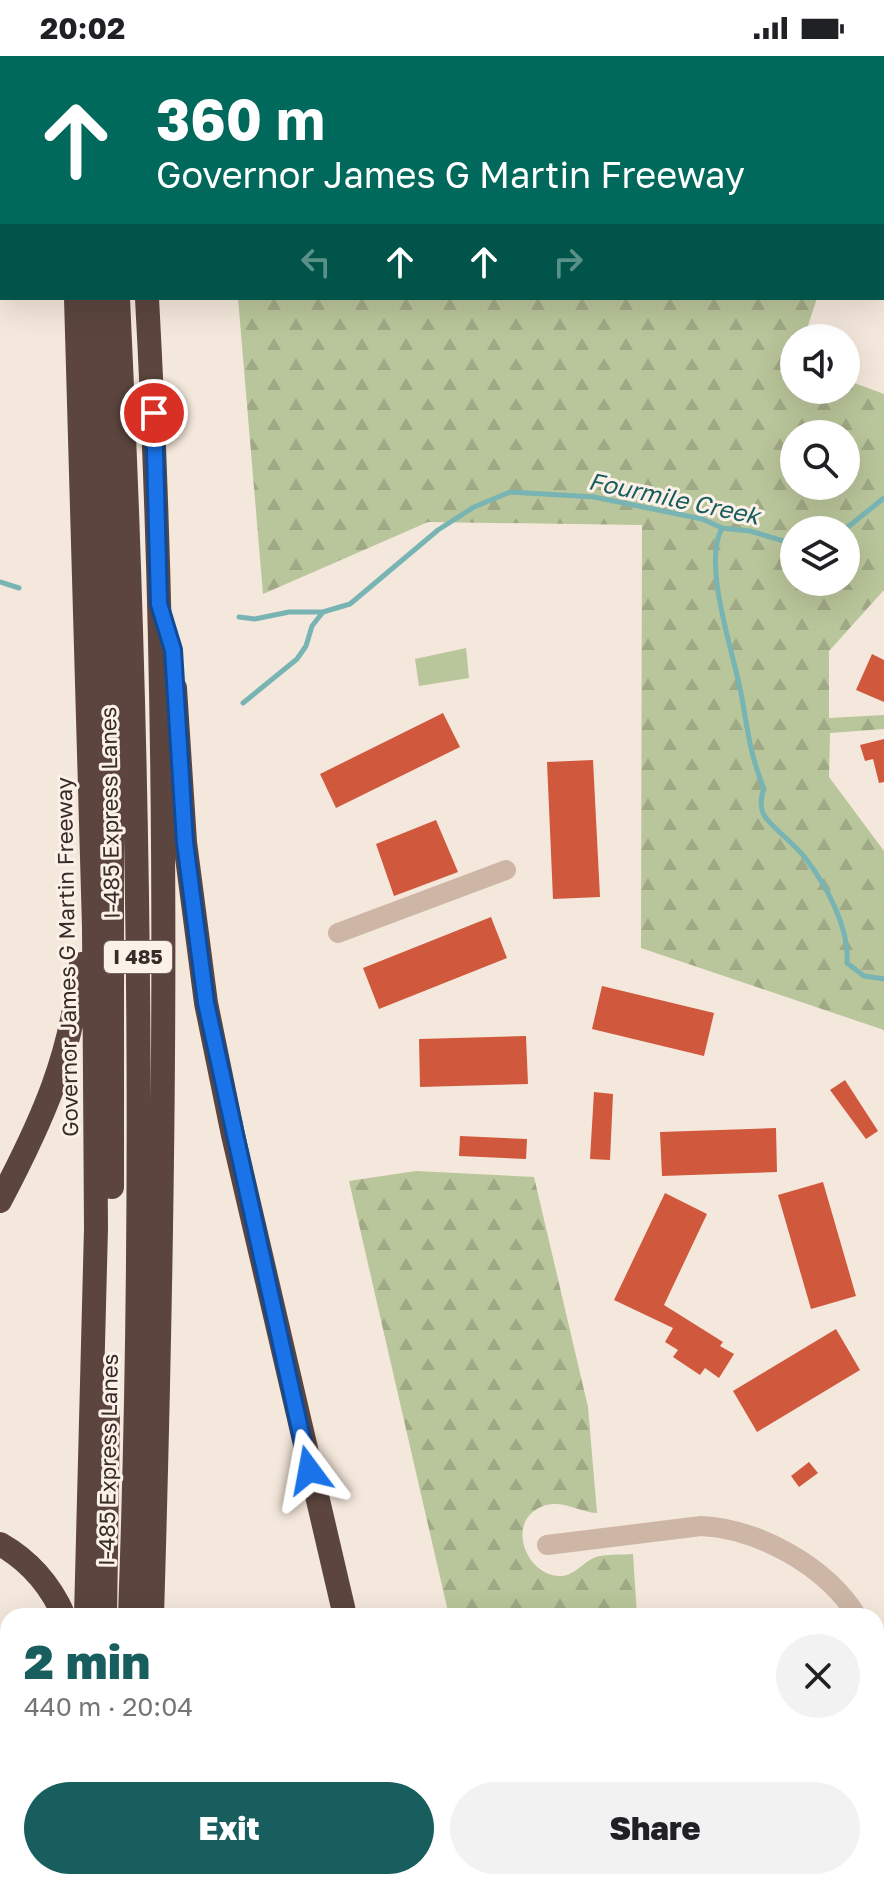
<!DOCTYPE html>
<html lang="en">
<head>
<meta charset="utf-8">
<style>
  :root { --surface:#fff; --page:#f2f2f2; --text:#202124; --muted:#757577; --accent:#195e5e }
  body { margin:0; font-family:"Golos Text",sans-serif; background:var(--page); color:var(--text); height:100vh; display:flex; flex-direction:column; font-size:30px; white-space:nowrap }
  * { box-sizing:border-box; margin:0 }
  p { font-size:26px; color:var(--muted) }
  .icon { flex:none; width:44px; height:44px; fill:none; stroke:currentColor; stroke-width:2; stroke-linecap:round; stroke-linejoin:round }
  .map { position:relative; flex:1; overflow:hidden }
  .panel { position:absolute; left:0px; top:1552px; width:884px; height:282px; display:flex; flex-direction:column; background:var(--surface); border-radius:24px 24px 0 0; box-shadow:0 8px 32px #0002 }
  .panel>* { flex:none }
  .hud { position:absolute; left:0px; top:0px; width:884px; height:244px; box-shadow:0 8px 32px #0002; background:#00695c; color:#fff; overflow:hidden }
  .tools { position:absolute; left:780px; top:268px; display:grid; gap:16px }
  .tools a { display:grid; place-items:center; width:80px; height:80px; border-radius:50%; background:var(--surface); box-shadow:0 8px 32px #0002; font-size:40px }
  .pin { position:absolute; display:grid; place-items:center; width:68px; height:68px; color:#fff; margin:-34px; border:4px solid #fff; border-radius:50%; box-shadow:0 2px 8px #0007 }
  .me { position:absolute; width:88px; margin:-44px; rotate:347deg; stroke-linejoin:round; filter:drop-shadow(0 0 6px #0008) }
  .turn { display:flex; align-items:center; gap:28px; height:168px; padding:0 24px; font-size:36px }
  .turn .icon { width:104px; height:104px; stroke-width:2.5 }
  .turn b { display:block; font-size:56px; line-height:68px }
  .lanes { display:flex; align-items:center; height:76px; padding:0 24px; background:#0003; justify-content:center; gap:40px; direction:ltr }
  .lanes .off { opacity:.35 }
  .round { display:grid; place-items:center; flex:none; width:84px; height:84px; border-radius:42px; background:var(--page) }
  .overview { display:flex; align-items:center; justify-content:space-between; height:136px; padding:0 24px }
  h1 { font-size:48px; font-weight:800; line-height:60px; color:var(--accent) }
  .action { display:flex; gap:16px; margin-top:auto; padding:16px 24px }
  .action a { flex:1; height:92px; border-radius:48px; background:var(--accent); color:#fff; font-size:32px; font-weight:800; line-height:92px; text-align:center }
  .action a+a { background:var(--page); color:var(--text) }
  .status { display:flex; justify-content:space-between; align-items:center; height:56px; padding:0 40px; background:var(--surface); direction:ltr }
  .status svg { height:22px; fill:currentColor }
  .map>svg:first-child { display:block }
  .green { fill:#b9c59a }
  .forest { fill:url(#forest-firs); fill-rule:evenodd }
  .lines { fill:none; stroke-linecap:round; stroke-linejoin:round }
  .stream { stroke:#78b4b3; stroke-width:5 }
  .building { fill:#d0583d }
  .minor { stroke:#cdb6a6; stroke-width:20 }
  .major { stroke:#7c6157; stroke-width:20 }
  .highway { stroke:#5b453e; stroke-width:24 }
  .highway-bridge { stroke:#5b453e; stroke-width:24 }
  .route-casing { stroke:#114b97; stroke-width:20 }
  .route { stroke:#1a73e8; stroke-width:14 }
  .labels { text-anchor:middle; stroke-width:6; stroke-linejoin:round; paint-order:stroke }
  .shield { fill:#fbf1e8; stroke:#736762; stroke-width:2 }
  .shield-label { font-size:20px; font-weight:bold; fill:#392c28 }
  .street-label { font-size:22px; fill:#392c28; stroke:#fbf1e8 }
  .water-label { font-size:24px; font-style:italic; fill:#195e5e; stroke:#fbf1e8 }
</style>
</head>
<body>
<div class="status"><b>20:02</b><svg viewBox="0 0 49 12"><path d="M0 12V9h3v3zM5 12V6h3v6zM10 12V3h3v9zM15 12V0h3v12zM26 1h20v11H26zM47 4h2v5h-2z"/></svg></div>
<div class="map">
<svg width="884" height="1833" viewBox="0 0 884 1833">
  <defs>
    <pattern id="forest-firs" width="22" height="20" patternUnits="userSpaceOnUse" patternTransform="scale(2)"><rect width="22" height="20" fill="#b9c59a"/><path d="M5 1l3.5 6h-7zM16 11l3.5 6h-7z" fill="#a0a985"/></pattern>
  </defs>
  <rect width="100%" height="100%" fill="#f4e7db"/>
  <path class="green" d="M466,592l3,30 -50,8 -4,-27z"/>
  <path class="forest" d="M226,0h156l3,1 -159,1z
    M238,242h579l-13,40h-10v52h52v-10l38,14v196l-55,61v67l55,-3v14l-54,4 -1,44 55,74v179l-243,-82 1,-423 -214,-3 -165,72zM846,378v52h-52v-52zM794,474h52v52h-52z
    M416,1115l118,6 54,230 9,106c-19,-1 -34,-14 -54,-7 -37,14 -19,67 15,70 17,1 24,-14 38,-19 10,-3 26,-2 37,-3l4,62h-188l-100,-435z"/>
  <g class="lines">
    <path class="stream" d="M722,472c-20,36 11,123 19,165 7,37 8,59 23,96 -4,8 -4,22 2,29 12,15 29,26 40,41 21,27 44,71 41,104l17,13 20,3
      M844,474l40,-32
      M0,526l19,6
      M239,561l16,2 34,-7h34
      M243,647l54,-44 9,-13 6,-20 11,-14 27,-8 88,-74 36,-23 36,-15 84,5 108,22 20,9 28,3 44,13"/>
  </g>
  <path class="building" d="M872,598l12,6v42l-28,-12z
    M443,657l17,34 -124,61 -16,-34z
    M884,683v43l-5,1 -6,-24 -8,2 -5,-16z
    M593,704l7,137 -47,2 -6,-137z
    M436,764l22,52 -64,24 -18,-52z
    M491,861l16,41 -128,51 -16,-41z
    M602,930l112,27 -10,43 -112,-27z
    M526,980l2,48 -108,3 -1,-48z
    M845,1024l33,51 -12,8 -36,-49z
    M594,1036l19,2 -3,66 -20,-1z
    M776,1072l1,44 -115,4 -2,-44z
    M460,1080l67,3 -1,20 -67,-3z
    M823,1126l33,114 -45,13 -33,-114z
    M665,1137l42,21 -43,91 59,37 -3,4 14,8 -15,24 -14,-10 -5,7 -27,-18 5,-7 -13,-8 8,-14 -59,-28z
    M836,1273l24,41 -103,62 -24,-41z
    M809,1406l9,11 -19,14 -8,-11z"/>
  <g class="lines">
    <path class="minor" d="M804,0l5,2
      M882,28l2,1
      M338,877l168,-63
      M547,1489l154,-19c58,3 125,40 156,90
      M876,1595l8,22"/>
    <path class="major" d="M876,1779l8,-1
      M876,1802l8,-1
      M0,1823h8
      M129,1833l148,-7"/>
    <path class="highway" d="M64,0v2
      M84,0v2
      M107,0v2
      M134,0v2
      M76,242l18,630 2,300 -10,388
      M99,242l13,517v372
      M118,242c21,439 28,879 12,1318
      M147,242c24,439 18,879 5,1318
      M175,632l10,154 21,161 27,132 112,481
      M0,1145c43,-82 71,-144 81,-237
      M0,1488c30,17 50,40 64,72
      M105,1560l3,-204
      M264,1826l37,7
      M74,1833v-7
      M99,1833v-7
      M120,1833v-7
      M518,1833v-7
      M563,1833l8,-7"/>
    <path class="highway-bridge" d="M143,1833v-7"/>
  </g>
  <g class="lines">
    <g class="route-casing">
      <path id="route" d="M154,357l5,191 14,46 12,192 21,161 103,467"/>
    </g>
    <use href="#route" class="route"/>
  </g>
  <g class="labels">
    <rect class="shield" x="104" y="885" width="68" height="32" rx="6"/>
    <g class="shield-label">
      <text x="138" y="908">I 485</text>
    </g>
    <g class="street-label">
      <text transform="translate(110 757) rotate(-91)" y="8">I-485 Express Lanes</text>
      <text transform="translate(67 901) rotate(-91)" y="8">Governor James G Martin Freeway</text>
      <text transform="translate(108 1404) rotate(-89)" y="8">I-485 Express Lanes</text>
    </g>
    <g class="water-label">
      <text transform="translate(674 443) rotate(12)" y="8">Fourmile Creek</text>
    </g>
  </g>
</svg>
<div class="tools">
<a><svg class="icon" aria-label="sound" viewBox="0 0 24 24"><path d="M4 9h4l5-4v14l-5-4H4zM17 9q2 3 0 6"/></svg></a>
<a><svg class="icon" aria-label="search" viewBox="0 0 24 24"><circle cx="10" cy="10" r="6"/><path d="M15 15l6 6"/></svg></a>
<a><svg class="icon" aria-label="layers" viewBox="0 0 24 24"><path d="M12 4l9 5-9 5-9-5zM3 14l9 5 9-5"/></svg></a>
</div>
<div class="pin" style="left:154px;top:357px;background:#d93025"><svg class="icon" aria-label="arrive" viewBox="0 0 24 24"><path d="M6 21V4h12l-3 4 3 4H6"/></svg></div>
<svg class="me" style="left:309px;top:1414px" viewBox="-20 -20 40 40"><path d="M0-17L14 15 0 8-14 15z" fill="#1a73e8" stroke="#fff" stroke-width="4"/></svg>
<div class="hud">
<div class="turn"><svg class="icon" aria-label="ahead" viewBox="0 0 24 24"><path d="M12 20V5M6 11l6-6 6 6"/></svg><div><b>360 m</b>Governor James G Martin Freeway</div></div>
<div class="lanes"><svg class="icon off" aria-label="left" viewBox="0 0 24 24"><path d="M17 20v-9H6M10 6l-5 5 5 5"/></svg><svg class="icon" aria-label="ahead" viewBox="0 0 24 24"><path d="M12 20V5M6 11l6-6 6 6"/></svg><svg class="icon" aria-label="ahead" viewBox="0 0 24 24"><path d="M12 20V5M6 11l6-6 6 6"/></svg><svg class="icon off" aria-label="right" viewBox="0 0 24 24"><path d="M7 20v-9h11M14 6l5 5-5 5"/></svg></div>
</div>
<section class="panel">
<div class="overview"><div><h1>2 min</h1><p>440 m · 20:04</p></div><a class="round"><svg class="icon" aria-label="close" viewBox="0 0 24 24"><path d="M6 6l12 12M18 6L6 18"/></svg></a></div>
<div class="action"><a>Exit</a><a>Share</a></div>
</section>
</div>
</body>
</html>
